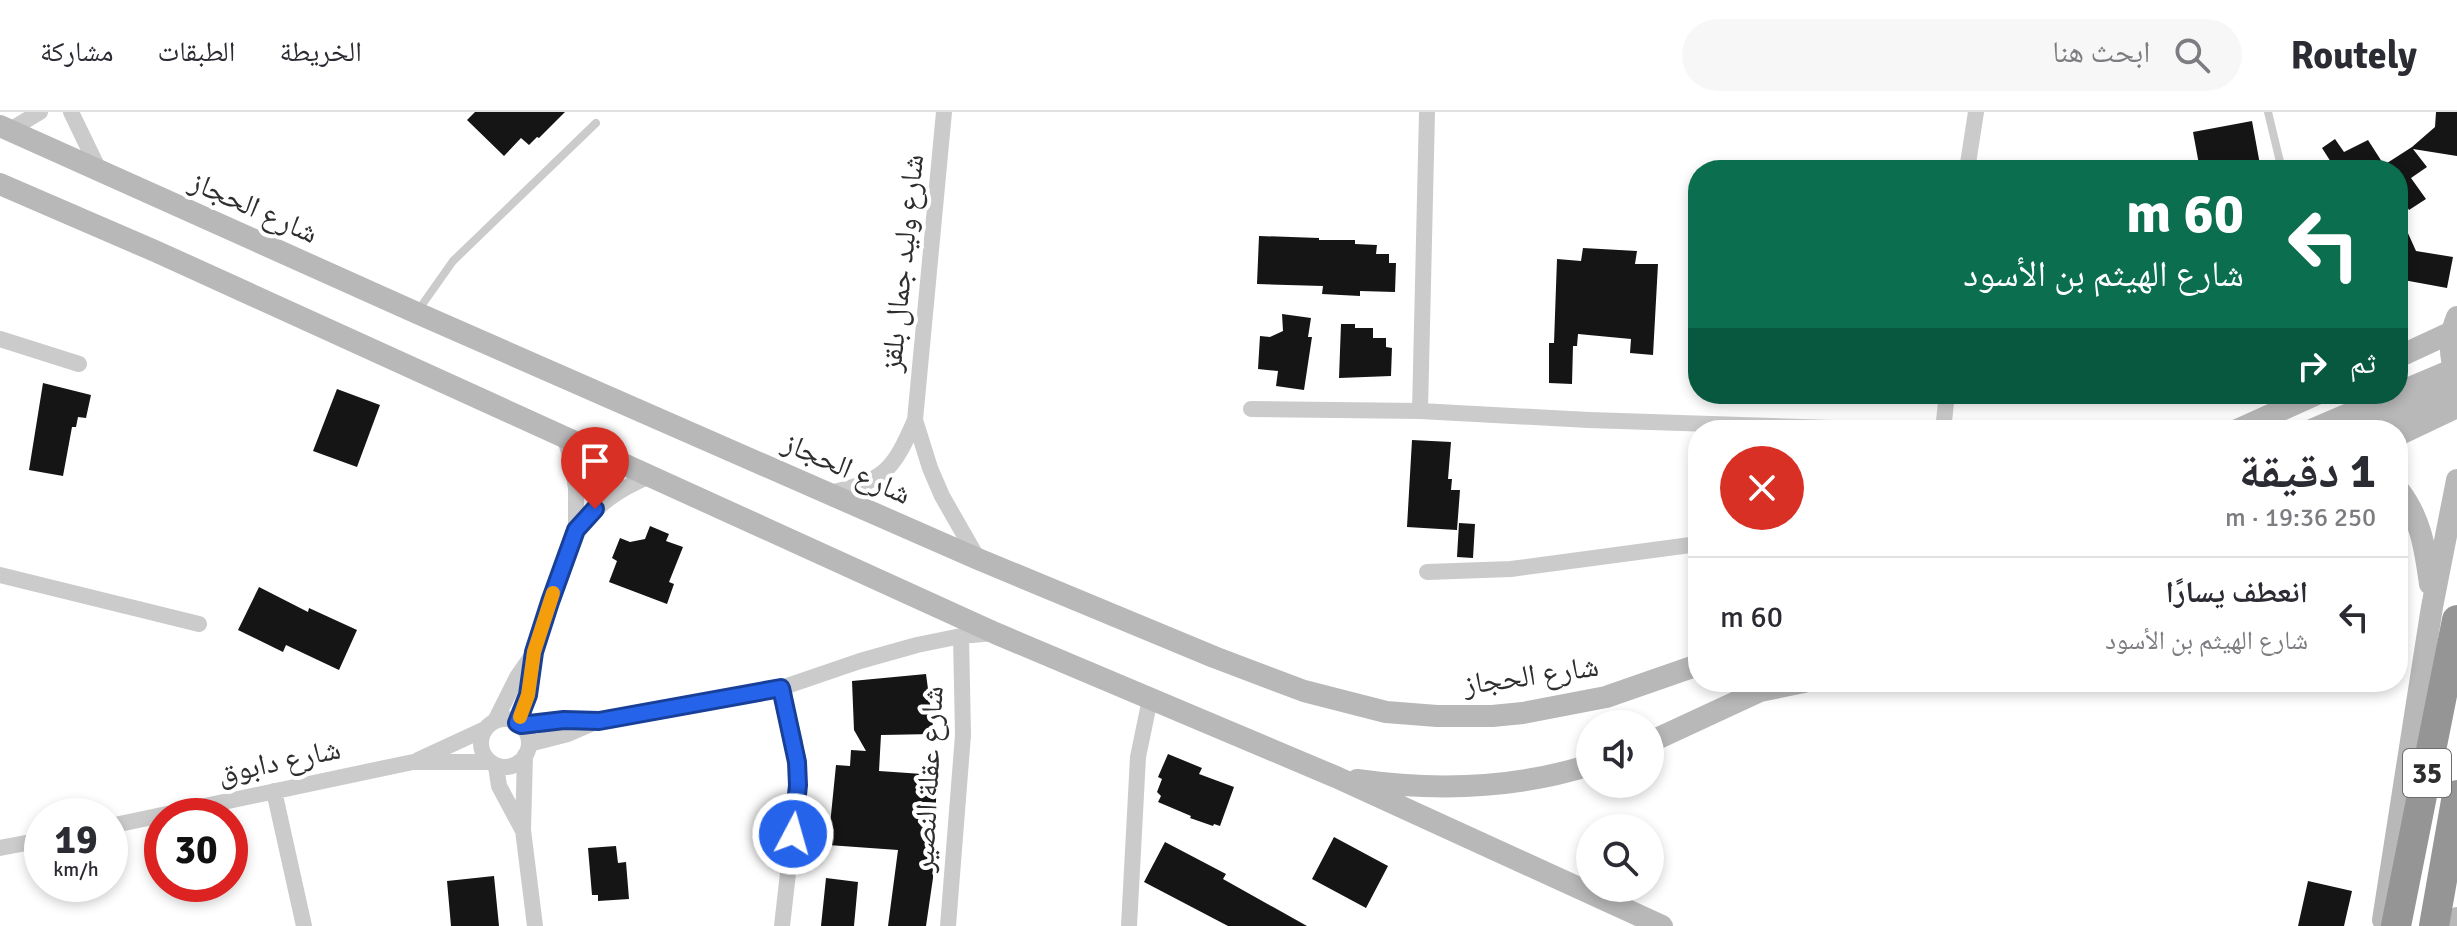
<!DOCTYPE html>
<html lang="ar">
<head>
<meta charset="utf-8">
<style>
  :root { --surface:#fff; --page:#f7f7f7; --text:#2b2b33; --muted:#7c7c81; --line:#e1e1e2 }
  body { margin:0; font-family:Signika,"Noto Naskh Arabic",sans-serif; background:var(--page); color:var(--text); direction:rtl; height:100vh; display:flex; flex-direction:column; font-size:30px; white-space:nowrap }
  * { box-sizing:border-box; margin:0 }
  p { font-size:26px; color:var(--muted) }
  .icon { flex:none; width:44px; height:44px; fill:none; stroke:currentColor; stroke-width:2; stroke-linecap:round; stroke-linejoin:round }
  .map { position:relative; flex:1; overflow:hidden; direction:ltr }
  .side { position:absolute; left:1688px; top:308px; width:720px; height:272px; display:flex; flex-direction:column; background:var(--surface); border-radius:32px; box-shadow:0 4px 12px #0003; direction:rtl }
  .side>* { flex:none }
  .hud { position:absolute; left:1688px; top:48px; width:720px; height:244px; border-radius:32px; box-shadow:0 4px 12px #0003; direction:rtl; background:#0b6e4f; color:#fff; overflow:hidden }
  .controls { position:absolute; left:1576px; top:598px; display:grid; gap:16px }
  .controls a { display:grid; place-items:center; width:88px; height:88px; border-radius:50%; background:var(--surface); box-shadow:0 4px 12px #0003; font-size:40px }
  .speed { position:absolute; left:24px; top:686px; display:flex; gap:16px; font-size:40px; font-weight:700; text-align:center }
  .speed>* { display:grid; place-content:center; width:104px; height:104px; border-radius:50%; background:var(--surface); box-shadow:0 4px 12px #0003; line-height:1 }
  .speed small { font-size:20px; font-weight:400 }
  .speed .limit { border:12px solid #d22; background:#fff; color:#111 }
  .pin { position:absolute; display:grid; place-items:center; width:68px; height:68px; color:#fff; margin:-82px -34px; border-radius:50% 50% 50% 0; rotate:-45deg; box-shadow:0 0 8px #0007 }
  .pin .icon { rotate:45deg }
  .me { position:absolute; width:88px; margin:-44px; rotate:6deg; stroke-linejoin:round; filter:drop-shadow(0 0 6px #0008) }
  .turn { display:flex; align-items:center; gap:28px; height:168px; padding:0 32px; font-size:36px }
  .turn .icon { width:104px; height:104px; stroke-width:2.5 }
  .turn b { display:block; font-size:56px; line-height:68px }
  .then { display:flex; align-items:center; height:76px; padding:0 32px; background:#0003; gap:16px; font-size:30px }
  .round { display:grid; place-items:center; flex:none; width:84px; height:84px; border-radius:42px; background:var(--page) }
  .overview { display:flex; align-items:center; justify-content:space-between; height:136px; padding:0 32px }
  h1 { font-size:48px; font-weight:800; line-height:60px }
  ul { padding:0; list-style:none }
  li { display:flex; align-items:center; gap:24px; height:120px; padding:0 32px; border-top:2px solid var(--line) }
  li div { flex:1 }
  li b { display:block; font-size:30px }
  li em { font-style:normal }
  header { display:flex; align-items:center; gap:48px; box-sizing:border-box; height:112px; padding:0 40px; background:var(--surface); border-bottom:2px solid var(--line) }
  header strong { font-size:38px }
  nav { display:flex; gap:44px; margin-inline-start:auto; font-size:28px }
  .search { width:560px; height:72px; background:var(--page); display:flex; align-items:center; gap:20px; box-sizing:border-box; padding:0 28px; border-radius:44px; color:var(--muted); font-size:30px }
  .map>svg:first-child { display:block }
  .building { fill:#151515 }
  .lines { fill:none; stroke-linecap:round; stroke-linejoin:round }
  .lane { stroke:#cbcbcb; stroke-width:8 }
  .street { stroke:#cbcbcb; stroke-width:16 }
  .secondary { stroke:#b8b8b8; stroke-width:22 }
  .highway { stroke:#959595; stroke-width:30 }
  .secondary-bridge { stroke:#b8b8b8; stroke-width:22 }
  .route-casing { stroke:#184099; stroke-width:20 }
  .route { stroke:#2563eb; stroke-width:14 }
  .slow { stroke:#f59e0b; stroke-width:14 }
  .labels { text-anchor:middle; stroke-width:8; stroke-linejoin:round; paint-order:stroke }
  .shield { fill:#fff; stroke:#6d6d6d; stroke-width:2 }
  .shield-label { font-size:28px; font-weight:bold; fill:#2e2e2e }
  .street-label { font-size:30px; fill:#2e2e2e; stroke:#fff }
</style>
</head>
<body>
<header>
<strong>Routely</strong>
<div class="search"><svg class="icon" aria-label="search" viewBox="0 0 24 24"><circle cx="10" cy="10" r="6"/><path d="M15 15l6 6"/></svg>ابحث هنا</div>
<nav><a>الخريطة</a><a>الطبقات</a><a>مشاركة</a></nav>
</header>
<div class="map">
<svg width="2457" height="814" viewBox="0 0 2457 814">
  <rect width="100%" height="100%" fill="#fff"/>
  <path class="building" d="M475,0h90l-26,26 -2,-1 -8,8 -8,-7 -17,18 -37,-36z
    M2436,0h21v44l-44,-7 14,18 -16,11 15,21 -17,11 -11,-18v-22h-62l-14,-22 13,-9 9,13 24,-12 16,25 28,-18 23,-20z
    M2252,9l9,49h-61l-7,-38z
    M2398,99l18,40 37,6 -6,31 -49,-9z
    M1259,124l60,2v2h36v4l22,1 -1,9h13v9h7l-1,29 -35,-1v5l-38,-2 1,-8 -66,-2z
    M1583,136l54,3 -2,13h23l-5,91 -23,-2 1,-14 -53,-5 -1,12h-4l-1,38 -23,-1v-40h5l3,-84 24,2z
    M1282,202l29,4 -3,19h4l-8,53 -28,-4 2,-15 -20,-2 2,-33 10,1 13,-6z
    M1341,212h14v4h18v10h13v9l6,1 -1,28 -52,2z
    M43,271l48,12 -5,23 -8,-1 -2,10h-4l-9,49 -34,-6z
    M337,277l43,16 -23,62 -44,-16z
    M1412,328l39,2 -3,37h4l-1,11h9l-3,40 -50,-3z
    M1459,411l16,1 -2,34 -16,-1z
    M650,414l19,8 -3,7 17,6 -14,35 5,2 -7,20 -58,-22 8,-21 -5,-3 8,-20 10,4 15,-3z
    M259,475l49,25 1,-4 48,22 -18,40 -53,-25 -3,7 -45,-22z
    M926,562l8,60 -53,1 -2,36 58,4 -4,103 -7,48h-38l10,-76 -70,-5 8,-80 14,1 1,-16 15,1 -12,-21 -2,-49z
    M1168,642l34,14 -3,6 35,13 -14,39 -6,-2 -1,2 -23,-8 1,-2 -33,-14 3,-6 -4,-4 5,-13 -4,-2z
    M1334,725l54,29 -22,42 -54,-29z
    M1165,730l61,32 -3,5 84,47h-79l-84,-44z
    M616,734l2,17 8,-1 3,37 -31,2v-6h-6l-4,-47z
    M494,764l5,50h-48l-4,-45z
    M826,766l32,4 -4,44h-33z
    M2308,769l44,10 -8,35h-46z"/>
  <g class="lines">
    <path class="lane" d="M2268,0l14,58
      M417,200l36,-51 143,-138"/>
    <path class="street" d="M71,0l28,58
      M10,18l30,-18
      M1967,58l9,-58
      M0,227l79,25
      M1251,297l169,2 169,9 303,10
      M1420,299l7,-299
      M915,308l15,48 12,28 36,63
      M1943,318l4,-36
      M829,381c55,-12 64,-22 86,-73l29,-308
      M576,418c24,-27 41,-40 74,-54
      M1427,460l84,-3 187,-25
      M0,463l199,49
      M781,576l14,54 3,43 -16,141
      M481 631a24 24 0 1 1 48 0a24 24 0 1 1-48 0Z
      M495,609l22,-44 16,-23
      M517,611l11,-28 6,-43 16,-50 26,-72v-42l-5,-31 -7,-20
      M521,613l43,-5 35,1 182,-33 79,-27 57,-16 44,-9 33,-3
      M529,632l39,-10 30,-13
      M525,643l-2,75 12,96
      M418,648l67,-31
      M496,654l3,20 23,43
      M274,679l30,135
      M110,714l303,-64h76
      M0,736l42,-8
      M948,814l15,-191 -2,-99
      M1129,814l9,-169 12,-58"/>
    <path class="secondary" d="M0,14l417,187 561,246 236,98 90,34 82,21 51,4h55l31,-3 83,-16 92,-32
      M0,72l155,67 840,382 341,144 326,149
      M2457,205c-9,21 -8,40 0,61
      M2398,245l54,-25
      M2237,318l80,-36
      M2311,318l84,-36
      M2398,323l59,-28
      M2398,377c23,29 27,59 32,95
      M1650,630l110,-51 44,-9
      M1357,668c78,11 157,9 233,-15
      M2383,808l49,-313 25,-127
      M2454,814l3,-8"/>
    <path class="highway" d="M2396,814l61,-306
      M2434,814l23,-131"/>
    <path class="secondary-bridge" d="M2398,281l59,-25
      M2360,318l97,-41"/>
  </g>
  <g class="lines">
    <g class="route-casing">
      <path id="route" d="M595,397l-19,21 -26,72 -16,50 -6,43 -11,28 4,2 43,-5 35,1 182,-33 16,74 1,23 -5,49"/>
    </g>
    <use href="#route" class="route"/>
    <path class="slow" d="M520,605l8,-22 6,-43 19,-59"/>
  </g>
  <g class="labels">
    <rect class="shield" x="2403" y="637" width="48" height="48" rx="6"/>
    <g class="shield-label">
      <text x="2427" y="671">35</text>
    </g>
    <g class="street-label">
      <text transform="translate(254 95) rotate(24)" y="10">شارع الحجاز</text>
      <text transform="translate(902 151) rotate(-84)" y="10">شارع وليد جمال بلقز</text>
      <text transform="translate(847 356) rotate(24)" y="10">شارع الحجاز</text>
      <text transform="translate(1531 563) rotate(-8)" y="10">شارع الحجاز</text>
      <text transform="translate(279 649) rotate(-12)" y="10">شارع دابوق</text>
      <text transform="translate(928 667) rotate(-87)" y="10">شارع عقلة النصير</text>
    </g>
  </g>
</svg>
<div class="controls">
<a><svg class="icon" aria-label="sound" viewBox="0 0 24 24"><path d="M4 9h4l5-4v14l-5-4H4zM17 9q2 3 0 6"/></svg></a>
<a><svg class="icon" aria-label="search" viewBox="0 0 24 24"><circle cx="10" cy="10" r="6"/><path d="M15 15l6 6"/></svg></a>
</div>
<div class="speed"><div>19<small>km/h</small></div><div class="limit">30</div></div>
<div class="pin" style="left:595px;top:397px;background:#d93025"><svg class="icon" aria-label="arrive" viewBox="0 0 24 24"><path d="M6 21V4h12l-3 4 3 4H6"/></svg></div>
<svg class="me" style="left:793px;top:722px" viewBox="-20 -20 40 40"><circle r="17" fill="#2563eb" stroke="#fff" stroke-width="3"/><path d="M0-11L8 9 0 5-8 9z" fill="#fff"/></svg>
<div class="hud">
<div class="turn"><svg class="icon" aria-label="left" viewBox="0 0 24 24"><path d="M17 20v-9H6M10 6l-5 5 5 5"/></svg><div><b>60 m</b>شارع الهيثم بن الأسود</div></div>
<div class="then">ثم<svg class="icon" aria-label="right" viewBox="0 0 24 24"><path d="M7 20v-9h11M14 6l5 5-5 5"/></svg></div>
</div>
<section class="side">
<div class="overview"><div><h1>1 دقيقة</h1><p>250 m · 19:36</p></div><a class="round" style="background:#d93025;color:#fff"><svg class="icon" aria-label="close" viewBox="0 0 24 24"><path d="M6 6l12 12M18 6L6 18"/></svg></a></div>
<ul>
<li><svg class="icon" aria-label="left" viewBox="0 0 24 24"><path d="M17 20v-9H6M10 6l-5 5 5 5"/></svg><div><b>انعطف يسارًا</b><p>شارع الهيثم بن الأسود</p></div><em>60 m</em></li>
</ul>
</section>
</div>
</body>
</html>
